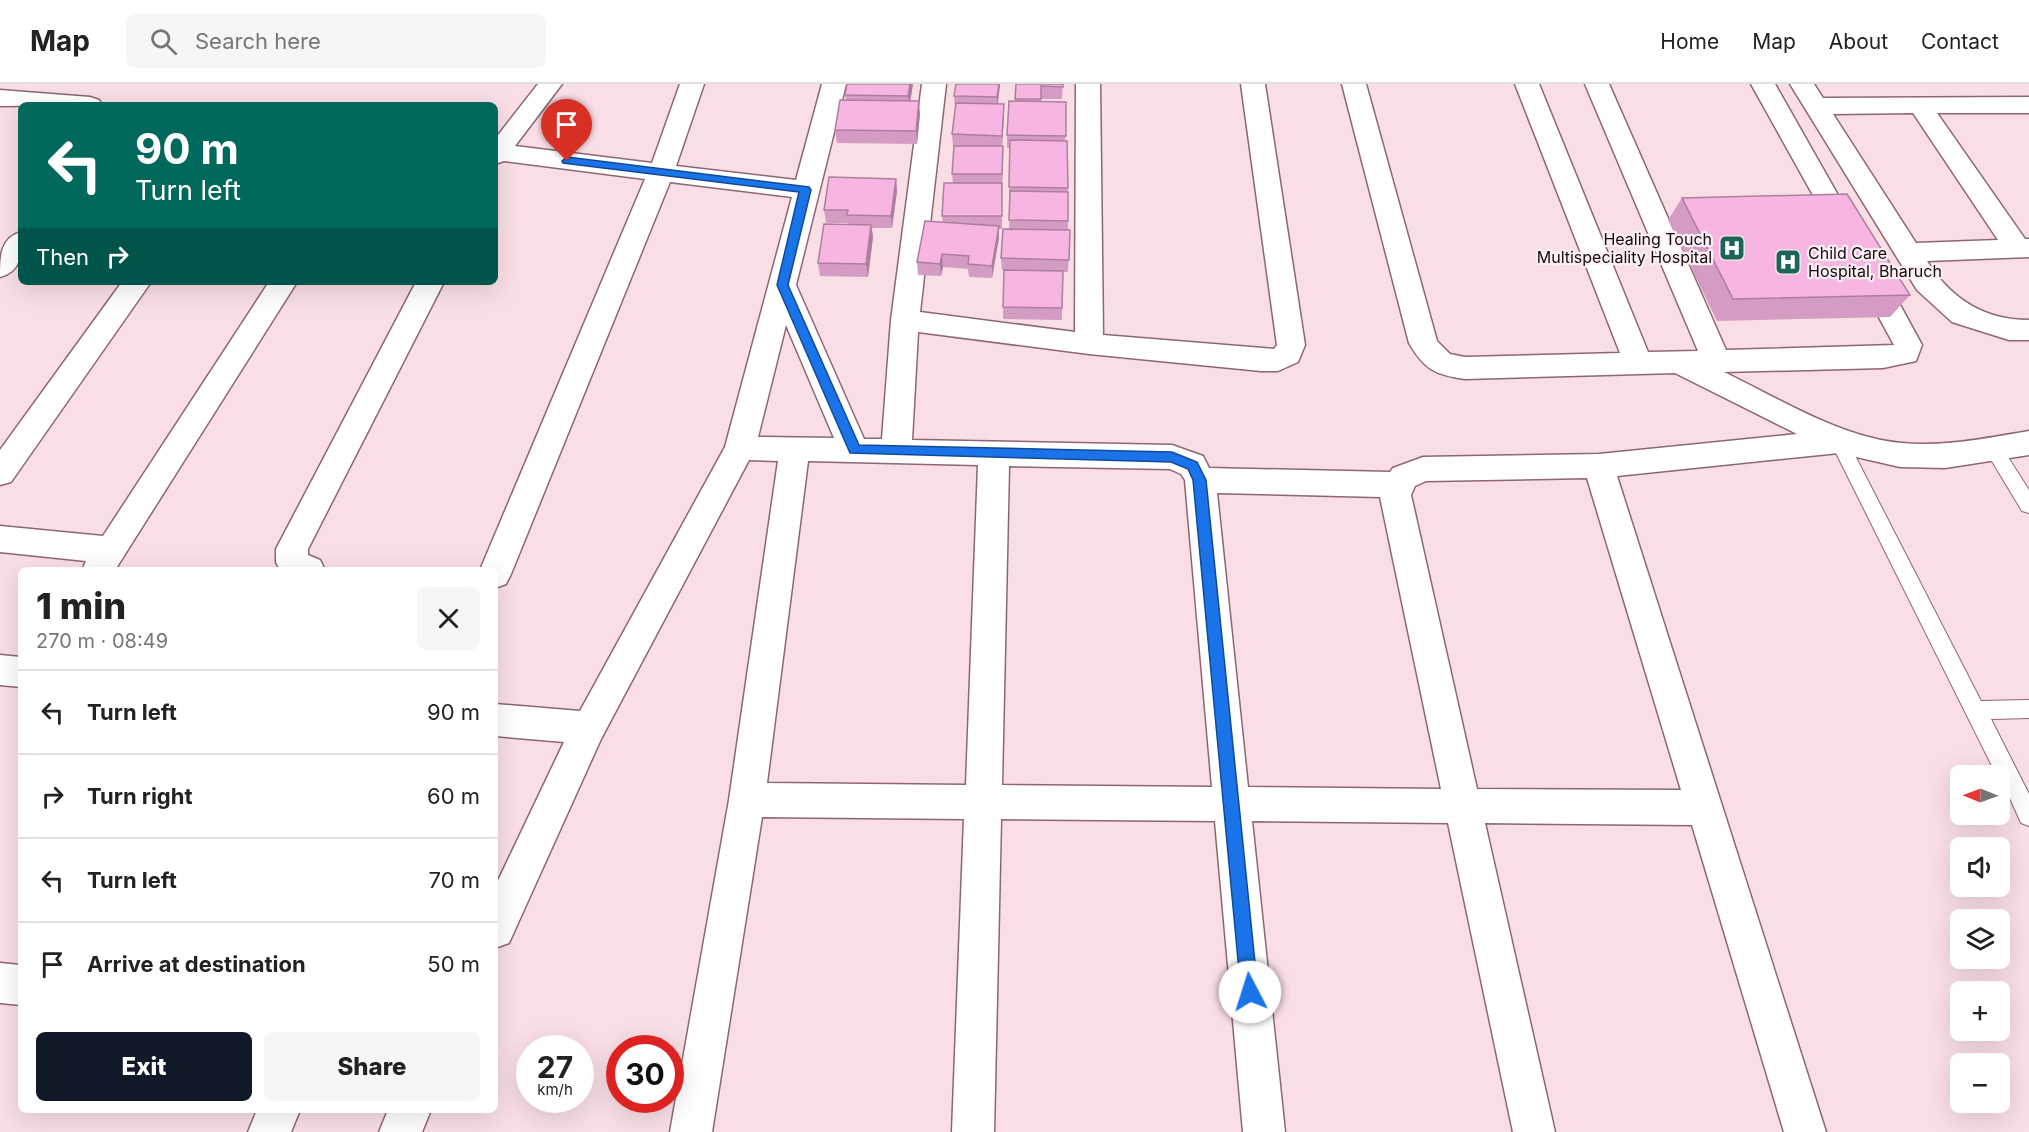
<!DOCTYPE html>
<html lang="en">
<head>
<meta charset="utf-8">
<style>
  :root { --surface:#fff; --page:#f6f6f6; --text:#222; --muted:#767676; --line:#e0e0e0; --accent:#111827 }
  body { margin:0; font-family:Inter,sans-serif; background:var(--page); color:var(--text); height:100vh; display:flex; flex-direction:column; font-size:22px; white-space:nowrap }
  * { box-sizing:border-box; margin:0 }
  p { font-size:20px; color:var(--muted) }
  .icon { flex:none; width:33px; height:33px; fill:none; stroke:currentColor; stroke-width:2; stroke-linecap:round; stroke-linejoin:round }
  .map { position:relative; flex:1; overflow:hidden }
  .panel { position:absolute; left:18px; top:483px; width:480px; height:546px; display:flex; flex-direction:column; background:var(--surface); border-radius:9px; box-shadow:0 6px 24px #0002 }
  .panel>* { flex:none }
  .guide { position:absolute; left:18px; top:18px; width:480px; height:183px; border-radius:9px; box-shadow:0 6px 24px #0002; background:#00695c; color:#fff; overflow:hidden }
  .needle { width:39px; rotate:271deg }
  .fabs { position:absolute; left:1950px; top:681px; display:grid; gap:12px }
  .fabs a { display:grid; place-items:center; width:60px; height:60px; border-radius:9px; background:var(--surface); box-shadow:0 6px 24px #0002; font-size:30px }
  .speed { position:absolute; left:516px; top:951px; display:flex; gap:12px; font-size:30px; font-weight:700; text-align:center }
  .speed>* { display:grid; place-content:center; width:78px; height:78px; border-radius:50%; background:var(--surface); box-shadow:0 6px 24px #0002; line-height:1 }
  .speed small { font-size:15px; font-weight:400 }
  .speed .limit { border:9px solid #d22; background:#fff; color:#111 }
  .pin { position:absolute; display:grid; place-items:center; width:51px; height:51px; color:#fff; margin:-62px -26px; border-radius:50% 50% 50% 0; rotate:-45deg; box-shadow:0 0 6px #0007 }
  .pin .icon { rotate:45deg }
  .me { position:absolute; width:66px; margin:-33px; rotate:355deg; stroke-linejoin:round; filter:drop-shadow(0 0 4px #0008) }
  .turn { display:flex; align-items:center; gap:21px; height:126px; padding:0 18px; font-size:27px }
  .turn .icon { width:78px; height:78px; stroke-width:2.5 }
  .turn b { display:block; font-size:42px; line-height:51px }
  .then { display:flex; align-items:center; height:57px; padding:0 18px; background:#0003; gap:12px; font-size:22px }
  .round { display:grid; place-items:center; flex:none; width:63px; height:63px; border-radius:9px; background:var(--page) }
  .head { display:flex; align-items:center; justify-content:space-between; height:102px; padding:0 18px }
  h1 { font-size:36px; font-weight:800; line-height:45px }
  .cta { display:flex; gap:12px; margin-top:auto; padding:12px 18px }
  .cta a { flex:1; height:69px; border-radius:9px; background:var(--accent); color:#fff; font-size:24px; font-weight:800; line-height:69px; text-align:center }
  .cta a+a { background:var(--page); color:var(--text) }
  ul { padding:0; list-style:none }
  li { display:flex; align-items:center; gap:18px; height:84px; padding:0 18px; border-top:2px solid var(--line) }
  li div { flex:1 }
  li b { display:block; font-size:22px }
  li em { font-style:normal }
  header { display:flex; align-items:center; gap:36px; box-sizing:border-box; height:84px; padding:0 30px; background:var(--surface); border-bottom:2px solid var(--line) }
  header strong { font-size:28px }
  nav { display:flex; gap:33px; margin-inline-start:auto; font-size:21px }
  .search { width:420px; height:54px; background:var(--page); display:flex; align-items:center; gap:15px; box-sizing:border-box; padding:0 21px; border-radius:9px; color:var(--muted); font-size:22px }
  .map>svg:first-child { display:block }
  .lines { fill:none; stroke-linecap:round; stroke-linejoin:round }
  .service-casing { stroke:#8e6672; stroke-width:2 }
  .minor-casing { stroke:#8e6672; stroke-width:3 }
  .service { fill:#fff; fill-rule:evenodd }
  .minor { fill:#fff; fill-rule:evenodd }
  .wall { fill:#d49cc2 }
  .shaded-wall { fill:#ad7f9e }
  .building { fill:#f7b5e1; stroke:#ad7f9e; stroke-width:1.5 }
  .route { fill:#1a73e8; stroke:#114b97; stroke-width:1.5 }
  .labels { text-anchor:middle; stroke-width:4.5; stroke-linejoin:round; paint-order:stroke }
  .poi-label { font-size:16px; fill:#180a0f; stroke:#faf0f3; text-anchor:end }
</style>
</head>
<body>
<header>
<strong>Map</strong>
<div class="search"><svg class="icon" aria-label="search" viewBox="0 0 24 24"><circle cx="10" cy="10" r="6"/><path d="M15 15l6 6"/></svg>Search here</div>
<nav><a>Home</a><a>Map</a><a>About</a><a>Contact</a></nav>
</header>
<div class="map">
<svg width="2029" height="1048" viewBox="0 0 2029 1048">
  <rect width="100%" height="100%" fill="#f9dee5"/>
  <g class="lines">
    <g class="service-casing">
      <path id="service" d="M1839,350l6,2 136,265 48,-1v18l-38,1 38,75v32l-8,-3 -21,-47h-3l-167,-335 3,-5z
        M1993,357l6,2 30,47v23l-7,-2 -38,-63 3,-5z"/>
    </g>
    <g class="minor-casing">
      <path id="minor" d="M538,0h24l-47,62 137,17 28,-79h24l-28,82 120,14 26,-96h24l-50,201 68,154h18l9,-119 31,-236h24l-26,228 155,20 1,-248h24l3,251 171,14 3,-4 -36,-261h24l40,261 -7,17 -20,9h-17l-172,-17 -171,-22 -6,108 260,5 31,11 6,12 181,4 3,-4 30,-11 176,-3 198,-20 -122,-61 -210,6c-30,-4 -41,-10 -56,-36l-67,-259h24l71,257 13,13 15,3 155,-4 -105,-269h24l109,268 50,-1 -113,-267h24l117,266 168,-5 -37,-68 4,-7 10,-3 10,3 41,75 -6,16 -33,7 -159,4c54,26 117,66 178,71 43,4 85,-5 127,-12v24l-84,13 -45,-1 -61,-14 -222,23 209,656h-42l-92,-307 -207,-2 70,309h-42l-65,-309 -196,-2 33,311h-42l-28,-311 -214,-2 -7,313h-42l12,-313 -202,-2 -50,315h-42l59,-332 49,-339 -29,-1 -148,279 -92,204 -14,5v-61l69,-145 -69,-6v-32l85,7 145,-264 67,-250 -122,-15 -159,392 -5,10 -11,4v-18h-15l165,-391 -141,-18 -9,3v-25zM786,241l48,113 -76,-1zM808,377l170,4 -12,320 -199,-2zM1009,382l161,3 11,5 4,6 27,307 -210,-2zM1587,394l94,312 -204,-1 -66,-294 4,-9 11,-5zM1217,409l163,4 61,292 -193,-2z
        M1751,0h24l85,150 -4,6 -9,3 -9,-3z
        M1790,0h24l9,14 206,-1v16h-92l88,126h4v18l-102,4c24,38 57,59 102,59v20h-20l-57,-18 -35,-32zM1913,29l85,127 -82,3 -83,-129z
        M0,6l90,7 9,3 3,5 -102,1z
        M21,148c0,20 2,39 -21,45 0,-20 0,-39 21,-45z
        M122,198h29l-140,200 -11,3v-35z
        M269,198h28l-182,288h-33l4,-9 -86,-9v-26l103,10z
        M416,198h28l-136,267v6l12,5 5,10h-45l-4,-8v-13z
        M0,571l21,2v30l-21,-2z
        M0,879l21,2v40l-21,-2z
        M257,1026h43l-9,22h-43z
        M388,1026h43l-9,22h-43z"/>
    </g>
    <use href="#service" class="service"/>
    <use href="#minor" class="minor"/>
  </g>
  <path class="wall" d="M847,0h66l-3,17 10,13 -3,30 -80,-1 -2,-13 11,-30 -1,-5z
    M956,0h44l-2,20h6l-2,42 1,13 -1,24v46h-3v9l-7,40 -23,-1 -1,-8 -25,-2 -2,9 -23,-1 -1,-13 26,-40 -1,-6 11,-33 -1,-9 2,-27h-1l-1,-13 3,-25 -1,-13z
    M1016,0h47l-1,15h-21v3h25l-1,39h2l1,51v38h2l-2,42h-5l-1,48 -59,-1 1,-49h-2l-1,-12 8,-29 1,-29h-1v-13l1,-39h-3v-13l8,-34z
    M896,95l1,12 -5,37h-20l1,9 -5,40 -48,-1 -2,-13 31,-38 -1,-2h-22l-2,-13z
    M1682,114l228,97 -20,22 -173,4 -49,-101z"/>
  <path class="shaded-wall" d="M910,0h3l-4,25 -1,-13z
    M999,0h1l-3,26v-13z
    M919,17l1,13 -3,30 -1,-13z
    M1004,20v13l-2,31v-12z
    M1003,62v13l-1,28v-13z
    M896,95l1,12 -5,37 -1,-12z
    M871,141l2,12 -5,40 -2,-13z
    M999,142v12l-7,40v-12z
    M942,170l1,13 -2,9 -1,-12z"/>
  <path class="building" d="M847,0h63l-2,12 -63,-1z
    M956,0h43l-2,13 -43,-1z
    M1016,0h47v3l-22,-1v13h-26z
    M840,16l79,1 -3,30 -81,-1z
    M1009,17l57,1v34l-59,-1z
    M956,19l48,1 -2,32 -50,-2z
    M1010,56l57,1 1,47 -59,-1z
    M954,62h49l-1,28h-50z
    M829,93l67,2 -5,37 -44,-1 1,-5h-24z
    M944,99h58v33h-60z
    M1010,107l58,1v29l-59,-1z
    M1847,110l63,101 -177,4 -51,-101z
    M925,137l74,5 -7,40 -24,-2 1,-8 -27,-2 -2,10 -23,-2z
    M824,140l47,1 -5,39 -48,-1z
    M1003,145l67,1 -1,30 -68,-2z
    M1004,186l59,1 -1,37 -59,-1z"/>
  <path class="route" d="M567,73l242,30 2,3 -23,95 71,160 313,7 25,10 9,18 52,512 -3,5 -5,3 -6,-3 -3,-5 -48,-512 -5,-11 -17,-7 -321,-9 -73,-168 22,-93 -236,-29 -1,-2z"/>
  <defs>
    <g id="hospital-square" transform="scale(1.35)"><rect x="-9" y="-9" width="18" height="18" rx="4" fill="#1d6458" stroke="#faf0f3"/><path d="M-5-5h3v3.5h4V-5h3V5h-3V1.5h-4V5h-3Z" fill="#fff"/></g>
  </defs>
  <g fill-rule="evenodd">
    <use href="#hospital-square" x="1732" y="164"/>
    <use href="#hospital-square" x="1788" y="178"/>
  </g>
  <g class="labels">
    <g class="poi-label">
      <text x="1712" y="161">Healing Touch<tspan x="1712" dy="18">Multispeciality Hospital</tspan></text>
      <text x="1808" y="175" text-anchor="start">Child Care<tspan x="1808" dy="18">Hospital, Bharuch</tspan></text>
    </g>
  </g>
</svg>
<div class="fabs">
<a><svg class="needle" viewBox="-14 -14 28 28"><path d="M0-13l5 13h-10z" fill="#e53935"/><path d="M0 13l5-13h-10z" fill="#767676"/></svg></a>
<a><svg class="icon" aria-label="sound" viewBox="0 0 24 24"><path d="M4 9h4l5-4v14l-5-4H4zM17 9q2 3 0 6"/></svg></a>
<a><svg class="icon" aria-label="layers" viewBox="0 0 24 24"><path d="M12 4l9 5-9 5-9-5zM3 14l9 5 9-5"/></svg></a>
<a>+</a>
<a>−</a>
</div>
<div class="speed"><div>27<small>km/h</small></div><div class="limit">30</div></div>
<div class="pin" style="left:567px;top:77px;background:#d93025"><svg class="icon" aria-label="arrive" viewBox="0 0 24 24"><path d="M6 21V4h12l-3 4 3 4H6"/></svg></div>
<svg class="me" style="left:1250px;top:908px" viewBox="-20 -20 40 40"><circle r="19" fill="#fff"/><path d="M0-13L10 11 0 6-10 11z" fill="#1a73e8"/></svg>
<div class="guide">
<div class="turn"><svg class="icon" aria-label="left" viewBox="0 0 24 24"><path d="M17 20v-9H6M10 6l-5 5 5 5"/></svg><div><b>90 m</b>Turn left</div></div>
<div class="then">Then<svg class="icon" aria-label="right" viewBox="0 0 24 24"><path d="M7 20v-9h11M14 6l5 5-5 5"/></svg></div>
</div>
<section class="panel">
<div class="head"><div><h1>1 min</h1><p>270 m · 08:49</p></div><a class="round"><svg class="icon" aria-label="close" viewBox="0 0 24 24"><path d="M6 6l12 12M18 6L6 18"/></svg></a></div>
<ul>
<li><svg class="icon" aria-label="left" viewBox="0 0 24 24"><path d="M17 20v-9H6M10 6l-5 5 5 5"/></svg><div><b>Turn left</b></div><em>90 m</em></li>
<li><svg class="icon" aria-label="right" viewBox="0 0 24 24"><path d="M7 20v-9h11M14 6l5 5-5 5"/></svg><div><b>Turn right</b></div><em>60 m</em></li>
<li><svg class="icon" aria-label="left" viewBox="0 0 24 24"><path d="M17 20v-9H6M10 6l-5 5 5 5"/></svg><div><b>Turn left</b></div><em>70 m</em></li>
<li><svg class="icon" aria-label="arrive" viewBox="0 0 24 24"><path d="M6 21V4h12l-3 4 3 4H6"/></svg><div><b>Arrive at destination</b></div><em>50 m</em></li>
</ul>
<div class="cta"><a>Exit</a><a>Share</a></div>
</section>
</div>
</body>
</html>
